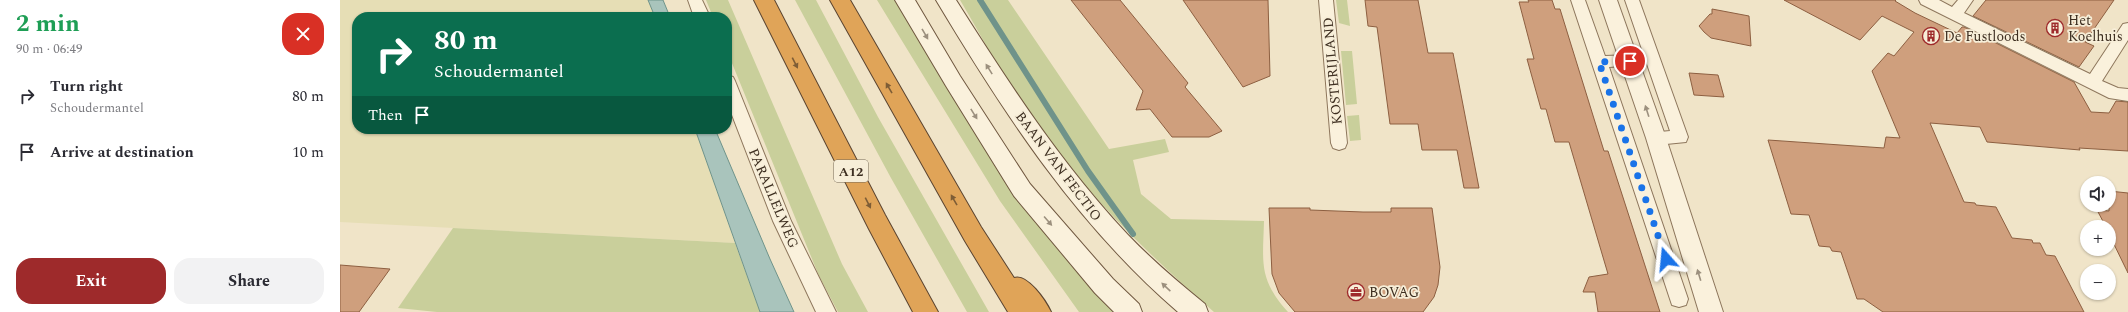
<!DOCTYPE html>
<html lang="en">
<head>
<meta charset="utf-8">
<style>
  :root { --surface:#fff; --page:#f2f2f3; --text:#2b2b33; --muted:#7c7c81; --accent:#9e2a2b }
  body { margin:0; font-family:Spectral,serif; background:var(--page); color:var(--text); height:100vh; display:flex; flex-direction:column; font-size:15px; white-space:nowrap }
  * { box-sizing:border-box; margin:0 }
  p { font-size:13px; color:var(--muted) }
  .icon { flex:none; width:22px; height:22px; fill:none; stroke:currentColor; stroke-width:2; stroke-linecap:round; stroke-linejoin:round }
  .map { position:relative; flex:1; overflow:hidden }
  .sheet { display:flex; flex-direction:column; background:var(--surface); width:340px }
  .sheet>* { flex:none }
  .top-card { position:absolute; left:12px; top:12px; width:380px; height:122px; border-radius:16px; box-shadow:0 1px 3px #0004; background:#0b6e4f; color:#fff; overflow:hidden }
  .tools { position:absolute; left:1740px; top:176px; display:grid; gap:8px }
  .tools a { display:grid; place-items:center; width:36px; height:36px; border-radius:50%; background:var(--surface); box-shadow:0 1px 3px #0004; font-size:20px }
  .pin { position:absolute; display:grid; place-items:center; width:34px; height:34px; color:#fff; margin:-17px; border:2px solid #fff; border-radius:50%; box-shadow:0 1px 4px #0007 }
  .me { position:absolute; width:44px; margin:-22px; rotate:342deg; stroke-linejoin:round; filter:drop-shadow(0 0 3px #0008) }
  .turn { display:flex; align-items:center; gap:14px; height:84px; padding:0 16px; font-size:18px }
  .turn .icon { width:52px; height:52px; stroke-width:2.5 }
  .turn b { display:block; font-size:28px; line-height:34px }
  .then { display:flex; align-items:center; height:38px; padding:0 16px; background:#0003; gap:8px; font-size:15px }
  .round { display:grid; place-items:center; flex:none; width:42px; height:42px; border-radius:16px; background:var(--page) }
  .headline { display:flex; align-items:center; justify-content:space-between; height:68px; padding:0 16px }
  h1 { font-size:24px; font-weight:700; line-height:30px; color:#1e9e55 }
  .cta { display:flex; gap:8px; margin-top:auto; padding:8px 16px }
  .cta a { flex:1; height:46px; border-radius:16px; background:var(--accent); color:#fff; font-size:16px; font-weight:700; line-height:46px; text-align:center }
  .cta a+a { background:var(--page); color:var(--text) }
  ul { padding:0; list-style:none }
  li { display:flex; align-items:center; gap:12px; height:56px; padding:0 16px }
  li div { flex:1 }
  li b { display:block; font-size:15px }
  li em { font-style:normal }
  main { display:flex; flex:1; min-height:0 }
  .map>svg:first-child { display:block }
  .farmland { fill:#e6deb5 }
  .green { fill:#c9cf9b }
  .water { fill:#a9c4bc; stroke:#6f938a }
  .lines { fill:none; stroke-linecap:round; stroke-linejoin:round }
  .stream { stroke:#6f938a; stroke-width:6 }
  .building { fill:#cf9f7d; stroke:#8d5f41 }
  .minor-casing { stroke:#8d765c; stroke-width:2 }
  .tertiary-casing { stroke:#8d765c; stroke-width:2 }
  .secondary-casing { stroke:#6f573f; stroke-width:2 }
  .motorway-casing { stroke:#5b4430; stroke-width:2 }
  .minor { fill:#faf1dc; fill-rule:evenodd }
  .tertiary { fill:#faf1dc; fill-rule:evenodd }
  .secondary { fill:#faf1dc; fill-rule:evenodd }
  .motorway { fill:#e0a458; fill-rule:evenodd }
  .oneway { fill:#9c907e }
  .oneway2 { fill:#7e5d36 }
  .route { stroke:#1a73e8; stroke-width:7; stroke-dasharray:0 12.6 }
  .labels { text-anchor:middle; stroke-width:3.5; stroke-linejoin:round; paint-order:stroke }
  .shield { fill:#f7eed8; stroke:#756857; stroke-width:1 }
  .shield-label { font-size:13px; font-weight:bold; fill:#3d2e20 }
  .poi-label { font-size:14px; fill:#3d2e20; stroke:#f7eed8; text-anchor:start }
  .street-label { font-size:14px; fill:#3d2e20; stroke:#f7eed8 }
</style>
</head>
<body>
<main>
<section class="sheet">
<div class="headline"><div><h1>2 min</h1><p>90 m · 06:49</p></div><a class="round" style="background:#d93025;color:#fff"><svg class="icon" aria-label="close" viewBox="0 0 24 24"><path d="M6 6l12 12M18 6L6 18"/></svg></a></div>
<ul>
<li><svg class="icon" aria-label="right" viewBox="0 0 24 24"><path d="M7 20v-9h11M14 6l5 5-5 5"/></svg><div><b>Turn right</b><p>Schoudermantel</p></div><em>80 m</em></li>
<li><svg class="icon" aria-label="arrive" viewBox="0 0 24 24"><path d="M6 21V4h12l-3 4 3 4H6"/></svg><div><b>Arrive at destination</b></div><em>10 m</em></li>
</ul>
<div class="cta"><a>Exit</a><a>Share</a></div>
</section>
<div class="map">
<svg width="1788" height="312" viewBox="0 0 1788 312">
  <rect width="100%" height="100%" fill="#f0e4c8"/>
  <path class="farmland" d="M0,0h308l7,17h-298v112h338l40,114 -395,-21z"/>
  <path class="green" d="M366,0h22l114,264 26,48h-30l-19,-36 -92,-225v-34h-14z
    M455,0h21l62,117 111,195h-22l-76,-134z
    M537,0h18l37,62 190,250h-43l-79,-111z
    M620,0h48l101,149 56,-10 4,13 -36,8 8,34 30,25 93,2c-1,41 -6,58 24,91h-74c-72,-63 -142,-132 -196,-213 -21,-32 -38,-66 -58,-99z
    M996,0h11l3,26 -11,-3z
    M1001,51h11l5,53 -11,1z
    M1019,115l2,25 -11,1 -3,-25z
    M113,228l282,15 25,69h-323l-39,-4z"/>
  <path class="water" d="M308,0h15l7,17h-15z
    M355,129h20l55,130 24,53h-34z"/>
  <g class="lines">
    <path class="stream" d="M640,0l108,171 45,63"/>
  </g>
  <path class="building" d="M731,0h49l68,83 -3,4 37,44 -13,6h-37l-22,-28 -14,1 7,-19z
    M843,0h85l2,76 -27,11z
    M1025,0h53l10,53h25l26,135h-15l-7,-38h-35l-4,-26h-28l-13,-97 -9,-1z
    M1188,0h24l3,9h5l44,142h4l52,161h-62l-3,-20h-12l6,-15 19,-3 -39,-132h-14l-9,-33h-5l-14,-50h7l-15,-57h10z
    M1444,0h112l-1,1 20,12 42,20 5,-6h2l110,55 17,30 18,1 7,-12 12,1v49l-49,-3 1,2 -93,-8 -7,-15 -50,-4 34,79 11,1 1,2 20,2 16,31 20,2 1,3h7l6,12 9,1 29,56h-201l-19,-13h-7l-16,-47 -9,-1 -2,-4 -11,-1 -10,-31 -18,-1 -23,-74 116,8 2,-11 14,1 -28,-67 16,-18 6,3 20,-24 -32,-16 -22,24z
    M1646,0h128l-29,42 9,4 -15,21 -106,-51z
    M1372,9l37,7 2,30 -40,-8 -7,-6 -5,-6 11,-12h2z
    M1349,73l29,2 6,22 -30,-2z
    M1769,191l19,2v80l-19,-39v-7h-3l-9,-17 12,1z
    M929,208h41v2l53,2h28v-4h41l8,59 -2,18 -4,12 -11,15h-128l-16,-19 -7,-19z
    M0,265l50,4 -31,43h-19z"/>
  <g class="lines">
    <g class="minor-casing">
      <path id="minor" d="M348,0h14l8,17h-16z
        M979,0h14l14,143 -2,5 -6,2 -6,-2 -2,-5z
        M1231,0h14l20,56 25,-1 6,2 2,4 -2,4 -27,2 79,232 -2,6 -7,2 -7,-2 -2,-6z
        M1285,0h14l49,137 -2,5 -30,3 -6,-2 -2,-5 2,-5 20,-2z
        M1579,0h20l13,7 6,-7h15l-9,13 126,61 33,-50 5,-1v17l-26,41 16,7 10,1v12l-19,-3 -188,-94z
        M387,75l6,2 2,4 56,140 45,91h-20l-43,-91 -46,-119z"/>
    </g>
    <g class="tertiary-casing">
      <path id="tertiary" d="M1259,0h18l49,138 57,174h-24l-53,-174z"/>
    </g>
    <g class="secondary-casing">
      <path id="secondary" d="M555,0h20l45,76 70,108 83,95 26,25 3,8h-28l-19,-19 -81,-97 -68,-110z
        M596,0h20c52,82 105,164 172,235 24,25 50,47 77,69l3,8h-30c-102,-88 -173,-197 -242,-312z"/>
    </g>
    <g class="motorway-casing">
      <path id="motorway" d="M414,0h20l111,215 53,97h-25l-44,-83z
        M490,0h20l131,227 33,51c13,-5 32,23 37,34h-43l-43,-71z"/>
    </g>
    <use href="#minor" class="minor"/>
    <use href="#tertiary" class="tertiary"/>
    <use href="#secondary" class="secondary"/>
    <use href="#motorway" class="motorway"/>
  </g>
  <defs><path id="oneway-solid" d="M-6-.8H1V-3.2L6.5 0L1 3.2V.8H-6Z"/></defs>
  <g class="oneway">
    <use href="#oneway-solid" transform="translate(585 34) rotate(60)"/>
    <use href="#oneway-solid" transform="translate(649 69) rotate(-122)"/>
    <use href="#oneway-solid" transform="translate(1307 111) rotate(-108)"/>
    <use href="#oneway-solid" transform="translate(634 114) rotate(58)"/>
    <use href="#oneway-solid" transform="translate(708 221) rotate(49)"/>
    <use href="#oneway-solid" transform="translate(1359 275) rotate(-107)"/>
    <use href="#oneway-solid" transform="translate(826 287) rotate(-137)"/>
  </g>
  <g class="oneway2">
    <use href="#oneway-solid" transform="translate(455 63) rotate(63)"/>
    <use href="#oneway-solid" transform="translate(549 88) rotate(-120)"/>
    <use href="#oneway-solid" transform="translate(614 200) rotate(-120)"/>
    <use href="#oneway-solid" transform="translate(528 203) rotate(63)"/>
  </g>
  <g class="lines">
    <path class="route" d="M1290,61l-31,1 67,197"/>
  </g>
  <defs>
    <g id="building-ring" transform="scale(0.9)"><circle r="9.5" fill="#f7eed8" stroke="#9e2a2b" stroke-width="1.5"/><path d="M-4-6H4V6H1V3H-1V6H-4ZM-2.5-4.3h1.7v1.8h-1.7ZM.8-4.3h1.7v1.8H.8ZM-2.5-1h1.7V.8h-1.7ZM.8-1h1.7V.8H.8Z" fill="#9e2a2b"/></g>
    <g id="office-ring" transform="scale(0.9)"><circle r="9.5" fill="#f7eed8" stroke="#9e2a2b" stroke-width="1.5"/><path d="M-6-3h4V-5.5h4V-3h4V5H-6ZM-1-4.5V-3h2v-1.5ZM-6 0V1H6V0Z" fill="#9e2a2b"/></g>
  </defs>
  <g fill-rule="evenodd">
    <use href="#building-ring" x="1715" y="28"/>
    <use href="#building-ring" x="1591" y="36"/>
    <use href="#office-ring" x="1016" y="292"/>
  </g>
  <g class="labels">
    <rect class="shield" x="494" y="160" width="34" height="22" rx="3"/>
    <g class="shield-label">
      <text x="511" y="176">A12</text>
    </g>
    <g class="poi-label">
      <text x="1728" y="25">Het<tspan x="1728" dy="16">Koelhuis</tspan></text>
      <text x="1604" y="41">De Fustloods</text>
      <text x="1029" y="297">BOVAG</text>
    </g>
    <g class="street-label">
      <text transform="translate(992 71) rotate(-95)" y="5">KOSTERIJLAND</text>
      <text transform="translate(719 166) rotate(53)" y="5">BAAN VAN FECTIO</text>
      <text transform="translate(434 198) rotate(67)" y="5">PARALLELWEG</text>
    </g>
  </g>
</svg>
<div class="tools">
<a><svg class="icon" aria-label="sound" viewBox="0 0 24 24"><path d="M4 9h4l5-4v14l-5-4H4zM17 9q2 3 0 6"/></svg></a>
<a>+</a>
<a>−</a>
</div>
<div class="pin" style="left:1290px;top:61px;background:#d93025"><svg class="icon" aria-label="arrive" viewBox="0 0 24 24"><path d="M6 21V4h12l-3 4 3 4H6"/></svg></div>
<svg class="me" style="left:1326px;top:259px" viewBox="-20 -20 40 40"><path d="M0-17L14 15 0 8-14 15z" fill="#1a73e8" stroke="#fff" stroke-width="4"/></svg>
<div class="top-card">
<div class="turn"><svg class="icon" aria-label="right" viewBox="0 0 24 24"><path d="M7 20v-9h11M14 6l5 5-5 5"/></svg><div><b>80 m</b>Schoudermantel</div></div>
<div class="then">Then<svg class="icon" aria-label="arrive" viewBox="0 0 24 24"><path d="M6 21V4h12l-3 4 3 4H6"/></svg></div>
</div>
</div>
</main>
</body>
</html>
